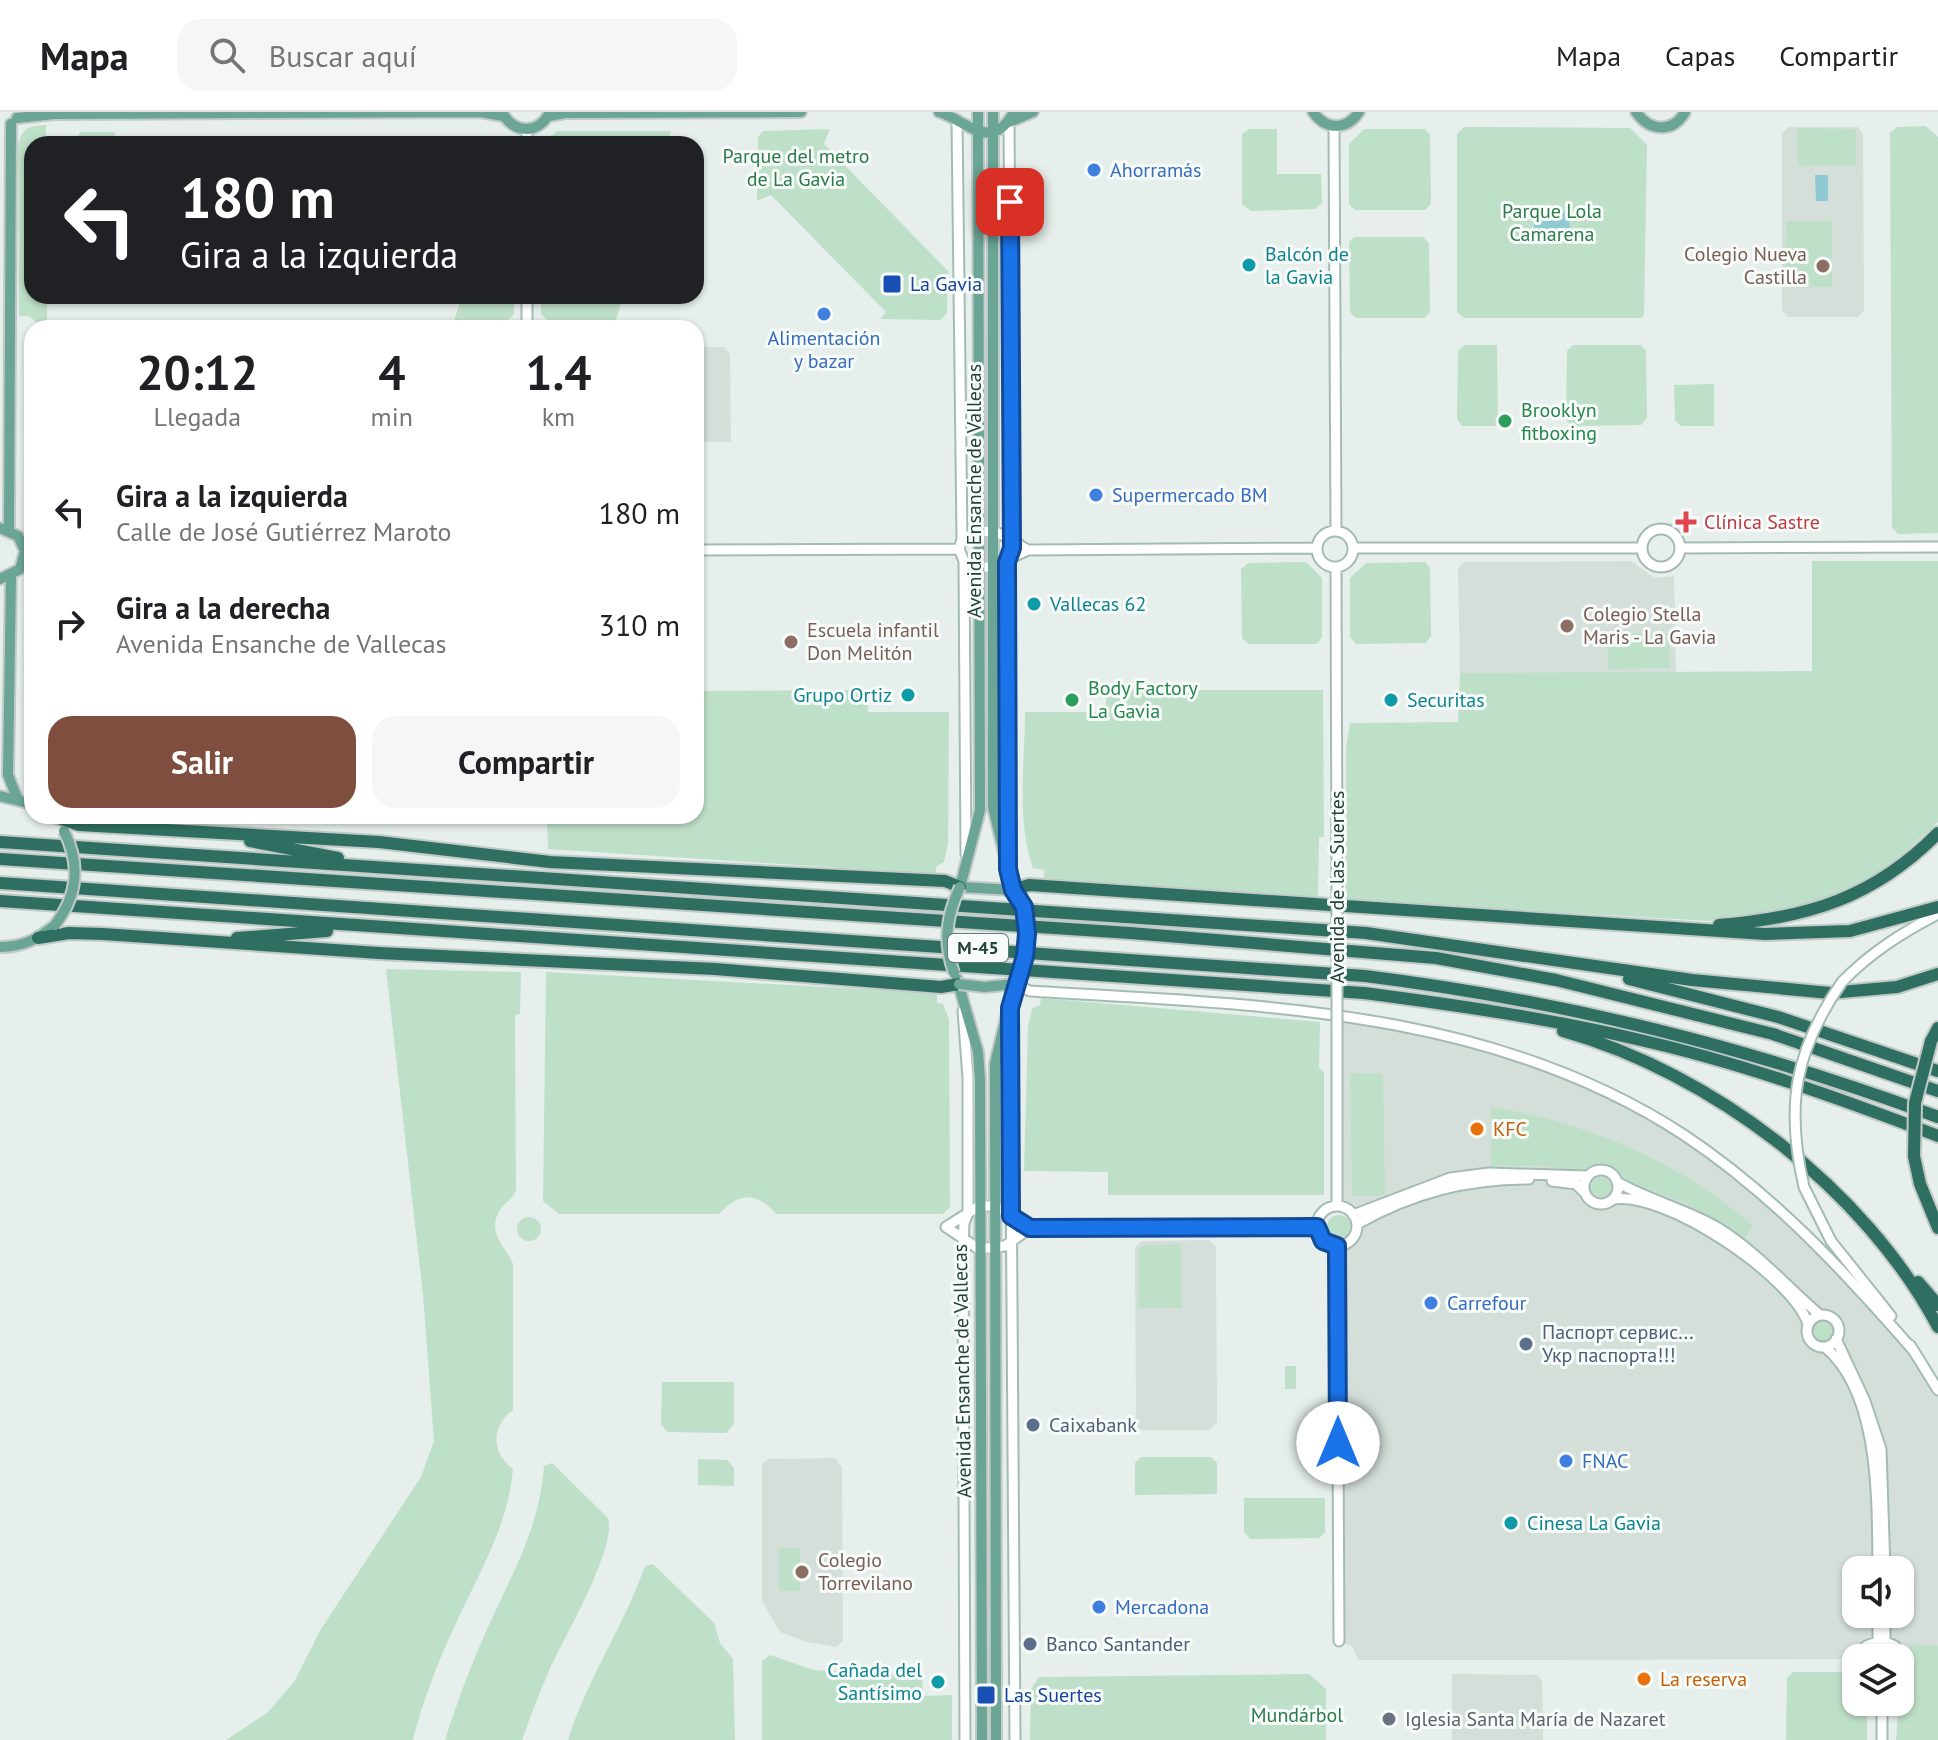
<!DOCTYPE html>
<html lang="es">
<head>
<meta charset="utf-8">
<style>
  :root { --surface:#fff; --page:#f6f6f6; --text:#202124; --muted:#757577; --line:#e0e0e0; --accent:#7f4e3f }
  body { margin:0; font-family:"PT Sans",sans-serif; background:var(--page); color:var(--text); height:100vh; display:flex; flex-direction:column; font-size:30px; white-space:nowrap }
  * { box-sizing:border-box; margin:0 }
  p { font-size:26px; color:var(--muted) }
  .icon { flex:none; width:44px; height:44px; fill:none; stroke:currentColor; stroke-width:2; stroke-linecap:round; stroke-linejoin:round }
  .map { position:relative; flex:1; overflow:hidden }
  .sheet { position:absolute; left:24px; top:208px; width:680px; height:504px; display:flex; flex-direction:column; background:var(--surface); border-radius:24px; box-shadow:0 2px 6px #0004 }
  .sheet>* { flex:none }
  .guide { position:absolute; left:24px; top:24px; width:680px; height:168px; border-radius:24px; box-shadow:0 2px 6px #0004; background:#202124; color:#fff; overflow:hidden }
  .tools { position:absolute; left:1842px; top:1444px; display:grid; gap:16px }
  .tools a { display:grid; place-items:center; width:72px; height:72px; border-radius:16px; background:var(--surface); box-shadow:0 2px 6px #0004; font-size:40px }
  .pin { position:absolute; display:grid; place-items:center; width:68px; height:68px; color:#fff; margin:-34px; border-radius:16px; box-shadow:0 4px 12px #0006 }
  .me { position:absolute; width:88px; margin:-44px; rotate:0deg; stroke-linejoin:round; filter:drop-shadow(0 0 6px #0008) }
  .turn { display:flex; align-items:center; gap:28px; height:168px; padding:0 24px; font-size:36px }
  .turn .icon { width:104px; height:104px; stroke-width:2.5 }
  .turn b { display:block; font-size:56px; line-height:68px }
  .eta { display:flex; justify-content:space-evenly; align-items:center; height:136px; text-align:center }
  .eta b { font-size:48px; font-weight:700; line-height:56px }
  .button { display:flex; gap:16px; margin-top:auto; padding:16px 24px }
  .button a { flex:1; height:92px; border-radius:24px; background:var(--accent); color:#fff; font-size:32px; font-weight:700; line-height:92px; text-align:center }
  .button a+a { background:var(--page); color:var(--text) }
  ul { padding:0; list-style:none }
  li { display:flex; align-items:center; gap:24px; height:112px; padding:0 24px }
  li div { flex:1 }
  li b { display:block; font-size:30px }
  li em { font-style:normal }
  header { display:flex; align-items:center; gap:48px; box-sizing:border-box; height:112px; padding:0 40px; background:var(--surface); border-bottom:2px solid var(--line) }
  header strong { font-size:38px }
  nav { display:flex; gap:44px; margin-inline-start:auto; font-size:28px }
  .search { width:560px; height:72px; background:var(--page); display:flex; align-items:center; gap:20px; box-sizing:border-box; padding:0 28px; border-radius:24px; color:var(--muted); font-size:30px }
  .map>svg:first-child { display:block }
  .built { fill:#d4dfda; fill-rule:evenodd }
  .green { fill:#bfe0c8 }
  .water { fill:#8ec9d4 }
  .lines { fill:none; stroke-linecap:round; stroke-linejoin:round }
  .secondary-casing { stroke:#a4bbb3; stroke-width:13 }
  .primary-casing { stroke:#c2cac8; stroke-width:14 }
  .highway-casing { stroke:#c2cac8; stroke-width:16 }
  .secondary { stroke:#fff; stroke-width:9 }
  .primary { stroke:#6aa596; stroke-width:10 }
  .highway { stroke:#2f6f62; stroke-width:12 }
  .secondary-bridge-casing { stroke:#a4bbb3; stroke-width:13; stroke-linecap:butt }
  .primary-bridge-casing { stroke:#c2cac8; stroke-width:14; stroke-linecap:butt }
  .highway-bridge-casing { stroke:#c2cac8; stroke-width:16; stroke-linecap:butt }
  .secondary-bridge { stroke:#fff; stroke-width:9 }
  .primary-bridge { stroke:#6aa596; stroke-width:10 }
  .highway-bridge { stroke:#2f6f62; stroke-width:12 }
  .route-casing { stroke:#114b97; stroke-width:20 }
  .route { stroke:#1a73e8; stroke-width:14 }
  .shop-dot { fill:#3f7fe0; stroke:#f7fbf9; stroke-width:3 }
  .culture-dot { fill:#0f9aa8; stroke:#f7fbf9; stroke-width:3 }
  .education-dot { fill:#8d6e63; stroke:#f7fbf9; stroke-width:3 }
  .transit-dot { fill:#1a4fb4; stroke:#f7fbf9; stroke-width:3 }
  .leisure-dot { fill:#2e9e5b; stroke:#f7fbf9; stroke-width:3 }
  .health-dot { fill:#e0444e; stroke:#f7fbf9; stroke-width:3 }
  .food-dot { fill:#e8710a; stroke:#f7fbf9; stroke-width:3 }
  .service-dot { fill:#5c6f8a; stroke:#f7fbf9; stroke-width:3 }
  .worship-dot { fill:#6b7280; stroke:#f7fbf9; stroke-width:3 }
  .labels { text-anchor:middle; stroke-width:6; stroke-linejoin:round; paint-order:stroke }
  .shield { fill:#f7fbf9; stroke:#637a73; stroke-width:2 }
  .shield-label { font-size:18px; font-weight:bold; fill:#24423a }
  .park-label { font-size:20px; fill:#2d7a4b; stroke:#f7fbf9 }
  .shop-label { font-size:20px; fill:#366cbe; stroke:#f7fbf9; text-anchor:start }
  .culture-label { font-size:20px; fill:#0d838f; stroke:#f7fbf9; text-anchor:start }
  .education-label { font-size:20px; fill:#785e54; stroke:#f7fbf9; text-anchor:start }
  .transit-label { font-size:20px; fill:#164399; stroke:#f7fbf9; text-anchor:start }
  .leisure-label { font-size:20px; fill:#27864d; stroke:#f7fbf9; text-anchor:start }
  .street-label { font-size:20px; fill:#24423a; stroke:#f7fbf9 }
  .health-label { font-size:20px; fill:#be3a42; stroke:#f7fbf9; text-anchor:start }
  .food-label { font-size:20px; fill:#c56008; stroke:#f7fbf9; text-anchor:start }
  .service-label { font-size:20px; fill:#4e5e75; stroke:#f7fbf9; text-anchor:start }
  .worship-label { font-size:20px; fill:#5b616d; stroke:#f7fbf9; text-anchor:start }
</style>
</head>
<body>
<header>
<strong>Mapa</strong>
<div class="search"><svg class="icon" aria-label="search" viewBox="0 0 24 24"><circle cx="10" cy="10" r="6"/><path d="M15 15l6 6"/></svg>Buscar aquí</div>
<nav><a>Mapa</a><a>Capas</a><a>Compartir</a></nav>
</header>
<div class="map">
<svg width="1938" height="1628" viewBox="0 0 1938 1628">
  <rect width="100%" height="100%" fill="#e6efeb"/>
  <path class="built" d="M1789,15h69l5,7 1,177 -6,6h-70l-6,-7v-177z
    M696,235h28l6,7 1,88h-35z
    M1631,449l24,17 19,-2 2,97h-216l-2,-105 6,-6z
    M1337,901l65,11 171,52 112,60 91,70 137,144 25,40v292l-38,-20 -2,-12 -24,-9 -12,17 -6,1 -301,1h-197l-5,-13 -14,-6 -2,-395 16,-8 4,-14 -8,-14 -12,-4zM1856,1458h44v44h-44z
    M1209,1128l7,7 1,175 -7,8h-69l-5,-5 -1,-177 6,-7z
    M835,1346l7,9 1,174 -7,6 -29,-5 -27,-10 -18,-31v-137l6,-5z
    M1452,1562l85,1 5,5 1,60h-91z"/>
  <path class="green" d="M46,13v19h-14v152h15v25l-11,1 -7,-6h-10l-1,-171c4,-17 11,-19 28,-20z
    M1926,14l12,11v396l-40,1 -6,-7 -2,-394 7,-6z
    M1464,15l166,1 17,17 -3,170 -3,3h-177l-7,-6v-178z
    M1797,16l59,1v36l-58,1z
    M830,17l-6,15 124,127 -1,42 -6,7 -61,-1 6,-7 -115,-117 -14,6 1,-64 5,-6z
    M1249,17h28v45h44l1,29 -7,6 -64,2 -9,-7v-70z
    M1364,17h61l5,6 1,69 -6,6h-70l-6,-6v-60z
    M557,19h114l-4,13h-126z
    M80,20h35v12h-41z
    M1786,109h46v66l-47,-1z
    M1354,125h69l6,6 1,69 -6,6h-68l-6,-6 -1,-70z
    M462,184h52v18l-6,6 -54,1z
    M541,184h82l-7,24h-69l-6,-6z
    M1465,233h32l1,81h-36l-5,-7 1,-68z
    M1573,233h68l5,6 1,67 -6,7 -69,1 -6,-6 1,-69z
    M1714,272v42h-33l-6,-6 -1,-35z
    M1812,449h126v261l-53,48 -37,22 -36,14 -42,9 -60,6 -364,-21v-152l4,-25 108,-1 2,-49 352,-2z
    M1306,450l16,16v59l-5,7h-69l-6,-6 -1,-69 7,-6z
    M1425,450l5,6 1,68 -5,7 -70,1 -6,-7v-59l16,-15z
    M1608,521h61l1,35 -62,1z
    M868,578v22h81l-1,132 -4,18 -8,5v7l-388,-25 -1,-33h149v-125z
    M1106,578h217l1,147h-5l-1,61 -274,-20v-8l-11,-2c-17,-47 -8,-107 -8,-156h81z
    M386,857l135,3 -1,42 -5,1 1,175c-3,9 -11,12 -16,20 -14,23 5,35 13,54v146c-22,16 -22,43 0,59 -5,56 -32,100 -55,150 -18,38 -35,80 -45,121h-187l41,-27 27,-31 27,-53 100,-152 13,-36 -11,-146z
    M546,860l391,21v10l6,1 6,15 1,188 -7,7h-167c-18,-22 -38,-22 -57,0h-160l-16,-13z
    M1041,886l279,24 -1,46 5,4v123h-216v-23l-84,-1 4,-144 4,-18 8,-4z
    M1350,961l33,1 2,120 -4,2h-29z
    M1491,995c95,15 189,54 262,119l-9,13 -59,-36 -54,-20 -26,-20 -28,8 -38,-5h-48z
    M1591 1075a10 10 0 1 1 20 0a10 10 0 1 1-20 0Z
    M1327 1115a12 12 0 1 1 24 0a12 12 0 1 1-24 0Z
    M517 1117a12 12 0 1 1 24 0a12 12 0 1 1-24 0Z
    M1181,1132l1,64h-43v-59l4,-4z
    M1813 1219a10 10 0 1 1 20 0a10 10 0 1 1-20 0Z
    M1285,1254h11v23h-11z
    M662,1270h72v42l-8,9 -59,-1 -6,-8z
    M1141,1345h70l6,6v31l-82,1v-32z
    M698,1347l29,1 7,8v18l-36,-1z
    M552,1351l56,55c9,31 -45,121 -59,153 -10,23 -19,46 -27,69h-77c14,-44 30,-86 50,-128 23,-49 45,-90 49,-146z
    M1244,1386h81v34l-6,6 -69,1 -6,-7z
    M779,1436h21v43h-21z
    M653,1452l61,59 6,20 13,16 2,81h-167c19,-61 56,-114 77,-174z
    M1909,1532l29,2v94h-42l4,-57 12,-16z
    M1879,1533l9,1 7,12h-28l4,-9z
    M770,1543l44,15 108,6 1,20 29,-1v45h-190v-79z
    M1793,1560h60l3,30h11v38h-81l1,-62z
    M1309,1562l17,15v51h-296l1,-51 8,-12z"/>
  <path class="water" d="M1815,63h13v26h-12z
    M1539,98l30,2 1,21 -36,1v-22z"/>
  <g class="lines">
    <g class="secondary-casing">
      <path id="secondary" d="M957,8l5,419 -3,10 5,12c17,8 26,8 43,1
        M1334,14l2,404
        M527,32v-14
        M527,184v32
        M1642 436a19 19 0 1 1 38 0a19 19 0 1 1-38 0Z
        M1317 437a18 18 0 1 1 36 0a18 18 0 1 1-36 0Z
        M962,427c32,-16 38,-5 66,11
        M1354,436h288
        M1680,436l258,-1
        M696,438l263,-1
        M1011,446l17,-8 288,-2
        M964,449l2,293
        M1336,455l1,309
        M1008,745l-1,-295 5,-14 -3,-426
        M1842,870c29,-30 60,-49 96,-68
        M1014,872l16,7c226,14 458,16 654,144 89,59 160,136 229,215
        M963,899l5,67v135l-4,10 -1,27 2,490
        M1010,901l5,727
        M1337,917v177
        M1584 1075a17 17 0 1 1 34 0a17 17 0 1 1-34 0Z
        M1552,1069l24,3 7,7
        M1617,1070c33,19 70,27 103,47 38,24 66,57 100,86
        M1804,1075l27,54 60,75
        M1614,1087c51,-8 178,77 194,125
        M1317 1114a20 20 0 1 1 40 0a20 20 0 1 1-40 0Z
        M1353,1103l97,-37 39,-5 97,3
        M1357,1112c55,-31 109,-45 172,-45
        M946,1115l33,22 26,-3 25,-18 287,-1
        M946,1115l33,-21h16l35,22
        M1337,1134l2,395
        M1807 1219a16 16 0 1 1 32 0a16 16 0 1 1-32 0Z
        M1836,1227l29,62 16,48 4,121
        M1910,1233l28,45
        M1825,1235c56,47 52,157 53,223
        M1878,1502v26
        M1885,1528v-26
        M1862,1546l4,-12 16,-6 13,6 5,12
        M1882,1590v38"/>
    </g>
    <g class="primary-casing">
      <path id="primary" d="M502,0c11,22 37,23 48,0
        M939,0c27,8 52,42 75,0
        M978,0l2,698 -20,77 53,3
        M993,0v695l20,83 8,10
        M1313,0c13,18 33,19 46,0
        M1636,0c14,20 37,21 49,0
        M549,4l16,-3 236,-1
        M17,6l37,-4 427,-2 22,4
        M1009,10l24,-10
        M0,416l18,8 7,15 -5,18 -20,10
        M9,418l2,-406
        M11,464l-3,199 9,23
        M0,684l32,8
        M0,835c23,0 38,-8 55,-22
        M957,867l21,73 2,27 2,661
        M996,1628l-1,-676 19,-80"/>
    </g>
    <g class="highway-casing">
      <path id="highway" d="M53,704l26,9 300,17 171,20 395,19 15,6
        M250,729l88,17
        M0,730l1366,91 326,47 138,13 67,-6 41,-13
        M0,747l1130,74 306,25 120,22 217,54 165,57
        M0,771l1365,93c200,25 384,71 573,141
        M1013,778l16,-5 736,49 85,-3 88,-24
        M0,789l1364,92c92,12 182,25 272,46 103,23 203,59 302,97
        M1719,813c88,-7 155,-27 219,-92
        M38,826l31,-5 34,1 276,19 336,16 226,18 18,-3
        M237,826l90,-7
        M1629,867l149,38 160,54
        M1563,919c149,42 302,158 375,296
        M1931,929l7,-13
        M1914,1044l6,28 18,44
        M1918,1170l20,23"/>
    </g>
    <use href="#secondary" class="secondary"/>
    <use href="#primary" class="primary"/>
    <use href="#highway" class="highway"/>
    <g class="secondary-bridge-casing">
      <path id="secondary-bridge" d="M1337,764v153
        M1804,1075c-19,-82 -9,-137 38,-205"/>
    </g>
    <g class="primary-bridge-casing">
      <path id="primary-bridge" d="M55,813c23,-30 26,-60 9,-94
        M954,861c-11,-31 -8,-56 6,-86
        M959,872l26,3 29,-3c17,-21 16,-60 7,-84"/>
    </g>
    <g class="highway-bridge-casing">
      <path id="highway-bridge" d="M1914,1044l1,-53 16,-62"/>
    </g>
    <use href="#secondary-bridge" class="secondary-bridge"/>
    <use href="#primary-bridge" class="primary-bridge"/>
    <use href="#highway-bridge" class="highway-bridge"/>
  </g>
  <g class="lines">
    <g class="route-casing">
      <path id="route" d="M1010,90l2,346 -5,14 1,307 5,21 11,17 3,27 -2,22 -15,52 1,208 19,12 287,-1 6,14 14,5 1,197"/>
    </g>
    <use href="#route" class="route"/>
  </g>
  <g class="shop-dot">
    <circle cx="1094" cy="58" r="8"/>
    <circle cx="824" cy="202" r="8"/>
    <circle cx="1096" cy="383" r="8"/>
    <circle cx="1431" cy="1191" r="8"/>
    <circle cx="1566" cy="1349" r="8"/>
    <circle cx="1099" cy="1495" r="8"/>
  </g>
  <g class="culture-dot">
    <circle cx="1249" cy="153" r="8"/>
    <circle cx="1034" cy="492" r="8"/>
    <circle cx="908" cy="583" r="8"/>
    <circle cx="1391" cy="588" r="8"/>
    <circle cx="1511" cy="1411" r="8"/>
    <circle cx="938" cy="1570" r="8"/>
  </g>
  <g class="education-dot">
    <circle cx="1823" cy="154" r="8"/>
    <circle cx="1567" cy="514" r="8"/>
    <circle cx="791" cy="530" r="8"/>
    <circle cx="802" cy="1460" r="8"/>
  </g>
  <g class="transit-dot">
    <rect x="882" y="162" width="20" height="20" rx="4"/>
    <rect x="976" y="1573" width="20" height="20" rx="4"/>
  </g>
  <g class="leisure-dot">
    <circle cx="1505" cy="309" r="8"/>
    <circle cx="1072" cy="588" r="8"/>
  </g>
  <path class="health-dot" d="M1682 398h8v8h8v8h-8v8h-8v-8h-8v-8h8z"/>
  <g class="food-dot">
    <circle cx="1477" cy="1017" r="8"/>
    <circle cx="1644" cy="1567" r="8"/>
  </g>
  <g class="service-dot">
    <circle cx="1526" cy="1232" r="8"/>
    <circle cx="1033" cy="1313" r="8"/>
    <circle cx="1030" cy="1532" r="8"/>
  </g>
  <circle class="worship-dot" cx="1389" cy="1607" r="8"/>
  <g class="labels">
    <rect class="shield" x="948" y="822" width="60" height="28" rx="6"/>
    <g class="shield-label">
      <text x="978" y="842">M-45</text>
    </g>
    <g class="park-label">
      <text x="796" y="51">Parque del metro<tspan x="796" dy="23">de La Gavia</tspan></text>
      <text x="1552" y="106">Parque Lola<tspan x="1552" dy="23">Camarena</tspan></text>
      <text x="1297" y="1610">Mundárbol</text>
    </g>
    <g class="shop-label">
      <text x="1110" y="65">Ahorramás</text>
      <text x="824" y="233" text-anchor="middle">Alimentación<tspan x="824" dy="23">y bazar</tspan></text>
      <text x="1112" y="390">Supermercado BM</text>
      <text x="1447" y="1198">Carrefour</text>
      <text x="1582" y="1356">FNAC</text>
      <text x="1115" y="1502">Mercadona</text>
    </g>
    <g class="culture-label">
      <text x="1265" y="149">Balcón de<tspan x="1265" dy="23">la Gavia</tspan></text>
      <text x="1050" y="499">Vallecas 62</text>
      <text x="892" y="590" text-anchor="end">Grupo Ortiz</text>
      <text x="1407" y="595">Securitas</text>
      <text x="1527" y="1418">Cinesa La Gavia</text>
      <text x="922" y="1565" text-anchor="end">Cañada del<tspan x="922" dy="23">Santísimo</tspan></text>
    </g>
    <g class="education-label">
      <text x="1807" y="149" text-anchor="end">Colegio Nueva<tspan x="1807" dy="23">Castilla</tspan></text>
      <text x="1583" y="509">Colegio Stella<tspan x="1583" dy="23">Maris - La Gavia</tspan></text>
      <text x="807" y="525">Escuela infantil<tspan x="807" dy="23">Don Melitón</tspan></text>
      <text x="818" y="1455">Colegio<tspan x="818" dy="23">Torrevilano</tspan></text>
    </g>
    <g class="transit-label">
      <text x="910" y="179">La Gavia</text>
      <text x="1004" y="1590">Las Suertes</text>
    </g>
    <g class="leisure-label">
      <text x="1521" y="305">Brooklyn<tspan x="1521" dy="23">fitboxing</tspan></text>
      <text x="1088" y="583">Body Factory<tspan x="1088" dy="23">La Gavia</tspan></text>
    </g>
    <g class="street-label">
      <text transform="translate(974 379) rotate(-90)" y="7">Avenida Ensanche de Vallecas</text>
      <text transform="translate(1337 775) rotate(-90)" y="7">Avenida de las Suertes</text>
      <text transform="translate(962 1259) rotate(-91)" y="7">Avenida Ensanche de Vallecas</text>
    </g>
    <g class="health-label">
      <text x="1704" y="417">Clínica Sastre</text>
    </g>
    <g class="food-label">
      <text x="1493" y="1024">KFC</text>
      <text x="1660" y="1574">La reserva</text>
    </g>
    <g class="service-label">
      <text x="1542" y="1227">Паспорт сервис...<tspan x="1542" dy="23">Укр паспорта!!!</tspan></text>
      <text x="1049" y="1320">Caixabank</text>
      <text x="1046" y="1539">Banco Santander</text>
    </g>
    <g class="worship-label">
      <text x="1405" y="1614">Iglesia Santa María de Nazaret</text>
    </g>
  </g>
</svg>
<div class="tools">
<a><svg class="icon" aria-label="sound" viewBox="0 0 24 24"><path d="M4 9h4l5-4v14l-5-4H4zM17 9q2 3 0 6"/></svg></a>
<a><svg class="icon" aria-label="layers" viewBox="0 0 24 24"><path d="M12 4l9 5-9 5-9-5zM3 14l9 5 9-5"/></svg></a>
</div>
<div class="pin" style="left:1010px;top:90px;background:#d93025"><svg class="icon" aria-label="arrive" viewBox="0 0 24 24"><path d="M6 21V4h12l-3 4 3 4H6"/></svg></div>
<svg class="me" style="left:1338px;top:1331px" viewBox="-20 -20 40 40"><circle r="19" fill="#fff"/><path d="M0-13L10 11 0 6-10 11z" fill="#1a73e8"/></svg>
<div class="guide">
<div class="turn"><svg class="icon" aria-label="left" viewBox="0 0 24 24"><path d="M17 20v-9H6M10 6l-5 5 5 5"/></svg><div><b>180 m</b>Gira a la izquierda</div></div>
</div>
<section class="sheet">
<div class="eta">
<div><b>20:12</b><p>Llegada</p></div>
<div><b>4</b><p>min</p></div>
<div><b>1.4</b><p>km</p></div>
</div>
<ul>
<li><svg class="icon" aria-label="left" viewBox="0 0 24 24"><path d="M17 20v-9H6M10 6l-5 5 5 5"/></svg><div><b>Gira a la izquierda</b><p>Calle de José Gutiérrez Maroto</p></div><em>180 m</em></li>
<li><svg class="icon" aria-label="right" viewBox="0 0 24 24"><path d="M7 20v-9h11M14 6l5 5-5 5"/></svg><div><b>Gira a la derecha</b><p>Avenida Ensanche de Vallecas</p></div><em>310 m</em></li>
</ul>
<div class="button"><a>Salir</a><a>Compartir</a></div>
</section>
</div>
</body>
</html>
